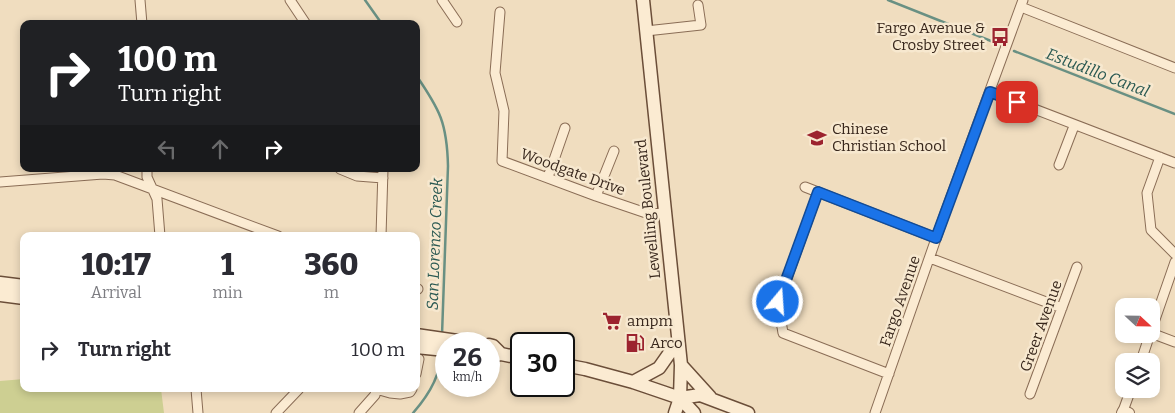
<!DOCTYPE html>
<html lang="en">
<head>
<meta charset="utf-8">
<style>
  :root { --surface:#fff; --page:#f2f2f3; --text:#2b2b33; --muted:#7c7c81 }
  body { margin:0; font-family:Bitter,serif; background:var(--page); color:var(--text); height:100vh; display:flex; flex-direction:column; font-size:19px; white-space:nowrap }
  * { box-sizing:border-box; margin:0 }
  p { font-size:16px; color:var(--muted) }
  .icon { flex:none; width:28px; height:28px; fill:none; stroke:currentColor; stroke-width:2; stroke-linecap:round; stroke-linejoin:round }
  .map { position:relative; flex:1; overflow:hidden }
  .panel { position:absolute; left:20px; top:232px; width:400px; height:160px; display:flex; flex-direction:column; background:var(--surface); border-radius:10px; box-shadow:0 2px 8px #0003 }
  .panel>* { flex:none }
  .top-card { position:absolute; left:20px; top:20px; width:400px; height:152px; border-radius:10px; box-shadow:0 2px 8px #0003; background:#202124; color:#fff; overflow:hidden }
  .needle { width:32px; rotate:112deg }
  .buttons { position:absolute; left:1115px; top:298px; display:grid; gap:10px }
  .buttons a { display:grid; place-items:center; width:45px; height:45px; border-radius:10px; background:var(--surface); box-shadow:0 2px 8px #0003; font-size:25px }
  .speed { position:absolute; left:435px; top:332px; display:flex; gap:10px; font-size:25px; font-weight:700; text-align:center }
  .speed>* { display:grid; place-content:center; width:65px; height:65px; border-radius:50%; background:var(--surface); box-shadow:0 2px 8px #0003; line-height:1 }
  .speed small { font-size:12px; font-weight:400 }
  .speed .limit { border:2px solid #111; border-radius:8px; background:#fff; color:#111 }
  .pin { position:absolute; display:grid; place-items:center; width:42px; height:42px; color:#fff; margin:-21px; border-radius:10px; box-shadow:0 2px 8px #0006 }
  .me { position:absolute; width:55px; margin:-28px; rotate:18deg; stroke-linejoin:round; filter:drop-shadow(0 0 4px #0008) }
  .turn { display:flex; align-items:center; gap:18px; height:105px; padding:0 15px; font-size:22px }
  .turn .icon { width:65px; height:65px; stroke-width:2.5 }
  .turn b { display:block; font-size:35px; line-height:42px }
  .lanes { display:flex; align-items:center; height:48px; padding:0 15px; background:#0003; justify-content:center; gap:25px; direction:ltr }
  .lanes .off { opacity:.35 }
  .eta { display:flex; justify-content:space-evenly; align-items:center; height:85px; text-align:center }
  .eta b { font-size:30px; font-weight:800; line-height:35px }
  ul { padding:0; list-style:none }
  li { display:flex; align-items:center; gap:15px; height:65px; padding:0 15px }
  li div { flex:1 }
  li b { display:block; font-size:19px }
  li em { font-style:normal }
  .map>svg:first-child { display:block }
  .green { fill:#cdcf92 }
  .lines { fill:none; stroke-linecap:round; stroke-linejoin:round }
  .stream { stroke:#699083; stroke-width:2.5 }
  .minor-casing { stroke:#8a6d56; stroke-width:11 }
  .tertiary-casing { stroke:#8a6d56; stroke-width:12 }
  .secondary-casing { stroke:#6b4e39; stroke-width:15 }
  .minor { stroke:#fbebd2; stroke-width:9 }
  .tertiary { stroke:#fbebd2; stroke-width:10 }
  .secondary { stroke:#fbebd2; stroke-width:12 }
  .route-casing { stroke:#114b97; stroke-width:12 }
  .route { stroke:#1a73e8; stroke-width:9 }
  .labels { text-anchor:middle; stroke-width:5; stroke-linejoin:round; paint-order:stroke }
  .poi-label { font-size:15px; fill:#38271c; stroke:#f7e8cf; text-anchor:start }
  .street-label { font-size:15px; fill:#38271c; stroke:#f7e8cf }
  .water-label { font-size:16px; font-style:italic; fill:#2a5952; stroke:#f7e8cf }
</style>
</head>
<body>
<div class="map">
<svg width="1175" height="413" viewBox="0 0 1175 413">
  <rect width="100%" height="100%" fill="#f0ddbf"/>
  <path class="green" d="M24,379v10h137l3,24h-164v-32z"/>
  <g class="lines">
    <path class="stream" d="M365,0l17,24
      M888,0l108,43
      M1014,51l161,63
      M416,75c24,35 31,48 32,91l-6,169
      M413,413c15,-17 28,-37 28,-60"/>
    <g class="minor-casing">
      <path id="minor" d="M140,0l2,24
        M290,0l16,24
        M442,0l15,22
        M1021,7l154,61
        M500,12l-5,61 9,38 -2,50 94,35 53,18 15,-1
        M646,31l55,-6 -3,-20
        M990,92l185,71
        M1160,157l-13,36 4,37 24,24
        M1059,165l15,-39
        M147,169v8l10,22 3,37
        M340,169l17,7 26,2
        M548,177l17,-49
        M0,182l103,-8 12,1 163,61
        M805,187l131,51
        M818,192l-40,111 5,30 106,41
        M596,196l18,-45
        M381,236l2,-67
        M930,258l132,50
        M416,289h2
        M1151,331l24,-69
        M1151,333l24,9
        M1141,361l9,-27
        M416,374l3,-15
        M196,389l2,24
        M376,389l14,4 10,1 10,-2 2,-3
        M1030,394l47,-127
        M1123,411l8,-22
        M276,413l23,-24
        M359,413l16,-18 1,-6
        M875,413l70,-200 78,-213"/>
    </g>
    <g class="tertiary-casing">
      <path id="tertiary" d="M1122,413l1,-2 6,2"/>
    </g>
    <g class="secondary-casing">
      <path id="secondary" d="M643,0l38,365 -1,33 -5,15
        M0,283l24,3
        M0,295l24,3
        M416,335l62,9
        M489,345l4,1 8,8
        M416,347l30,3
        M489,356l12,-2 20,4
        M564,365l21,4 48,13 47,16 20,-3 48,18
        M681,365l29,32
        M633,382l26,-14 19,-27
        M680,398l14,15"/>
    </g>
    <use href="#minor" class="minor"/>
    <use href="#tertiary" class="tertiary"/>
    <use href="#secondary" class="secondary"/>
  </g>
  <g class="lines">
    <g class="route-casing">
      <path id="route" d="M778,302l40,-110 118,46 54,-146 27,10"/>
    </g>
    <use href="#route" class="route"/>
  </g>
  <defs>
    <g id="bus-bare" transform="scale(1.5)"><path d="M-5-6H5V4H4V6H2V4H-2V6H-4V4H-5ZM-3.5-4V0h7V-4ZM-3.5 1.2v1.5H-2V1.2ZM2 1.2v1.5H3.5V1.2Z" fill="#9c232f" stroke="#f7e8cf" stroke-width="2.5" paint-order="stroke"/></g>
    <g id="school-bare" transform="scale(1.5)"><path d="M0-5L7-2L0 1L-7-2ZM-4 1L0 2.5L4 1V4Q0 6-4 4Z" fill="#9c232f" stroke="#f7e8cf" stroke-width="2.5" paint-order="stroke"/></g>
    <g id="supermarket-bare" transform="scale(1.5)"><path d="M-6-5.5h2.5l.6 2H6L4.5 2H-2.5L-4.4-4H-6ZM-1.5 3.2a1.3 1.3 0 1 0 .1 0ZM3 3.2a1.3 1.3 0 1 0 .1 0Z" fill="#9c232f" stroke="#f7e8cf" stroke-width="2.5" paint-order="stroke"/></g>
    <g id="fuel-bare" transform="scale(1.5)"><path d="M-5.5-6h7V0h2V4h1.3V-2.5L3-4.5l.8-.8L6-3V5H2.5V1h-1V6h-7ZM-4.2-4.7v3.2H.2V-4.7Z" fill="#9c232f" stroke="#f7e8cf" stroke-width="2.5" paint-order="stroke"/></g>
  </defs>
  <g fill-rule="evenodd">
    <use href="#bus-bare" x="1000" y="37"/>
    <use href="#school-bare" x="817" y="138"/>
    <use href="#supermarket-bare" x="612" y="321"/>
    <use href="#fuel-bare" x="635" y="343"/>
  </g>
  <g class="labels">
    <g class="poi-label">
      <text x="985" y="33" text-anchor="end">Fargo Avenue &amp;<tspan x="985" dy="17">Crosby Street</tspan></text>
      <text x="832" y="134">Chinese<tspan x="832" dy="17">Christian School</tspan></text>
      <text x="627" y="326">ampm</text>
      <text x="650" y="348">Arco</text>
    </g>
    <g class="street-label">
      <text transform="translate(573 172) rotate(20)" y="5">Woodgate Drive</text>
      <text transform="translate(648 209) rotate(-96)" y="5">Lewelling Boulevard</text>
      <text transform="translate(900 301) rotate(-71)" y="5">Fargo Avenue</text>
      <text transform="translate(1041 326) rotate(-70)" y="5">Greer Avenue</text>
    </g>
    <g class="water-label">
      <text transform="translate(1098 72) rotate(21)" y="6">Estudillo Canal</text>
      <text transform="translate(434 244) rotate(-88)" y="6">San Lorenzo Creek</text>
    </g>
  </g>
</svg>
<div class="buttons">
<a><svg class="needle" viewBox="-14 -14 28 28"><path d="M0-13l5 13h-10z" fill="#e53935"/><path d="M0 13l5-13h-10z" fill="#7c7c81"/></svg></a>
<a><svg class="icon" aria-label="layers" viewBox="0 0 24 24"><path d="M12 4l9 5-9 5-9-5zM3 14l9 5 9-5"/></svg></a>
</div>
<div class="speed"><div>26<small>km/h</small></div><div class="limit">30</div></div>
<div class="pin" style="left:1017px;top:102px;background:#d93025"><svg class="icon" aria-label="arrive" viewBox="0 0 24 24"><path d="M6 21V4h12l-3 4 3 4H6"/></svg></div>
<svg class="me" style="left:778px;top:302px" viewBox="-20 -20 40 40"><circle r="17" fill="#1a73e8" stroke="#fff" stroke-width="3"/><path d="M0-11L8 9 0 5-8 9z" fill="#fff"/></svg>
<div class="top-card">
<div class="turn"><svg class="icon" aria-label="right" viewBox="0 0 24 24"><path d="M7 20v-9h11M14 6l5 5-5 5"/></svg><div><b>100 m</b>Turn right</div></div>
<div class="lanes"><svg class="icon off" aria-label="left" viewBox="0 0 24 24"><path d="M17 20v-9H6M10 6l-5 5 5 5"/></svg><svg class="icon off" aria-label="ahead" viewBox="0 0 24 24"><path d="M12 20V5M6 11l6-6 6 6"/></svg><svg class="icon" aria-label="right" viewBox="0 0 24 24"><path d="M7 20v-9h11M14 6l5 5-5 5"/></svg></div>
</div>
<section class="panel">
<div class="eta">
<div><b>10:17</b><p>Arrival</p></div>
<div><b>1</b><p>min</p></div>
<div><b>360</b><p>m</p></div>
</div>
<ul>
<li><svg class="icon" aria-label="right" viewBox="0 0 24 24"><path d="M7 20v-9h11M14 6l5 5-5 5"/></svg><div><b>Turn right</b></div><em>100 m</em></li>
</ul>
</section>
</div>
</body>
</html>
